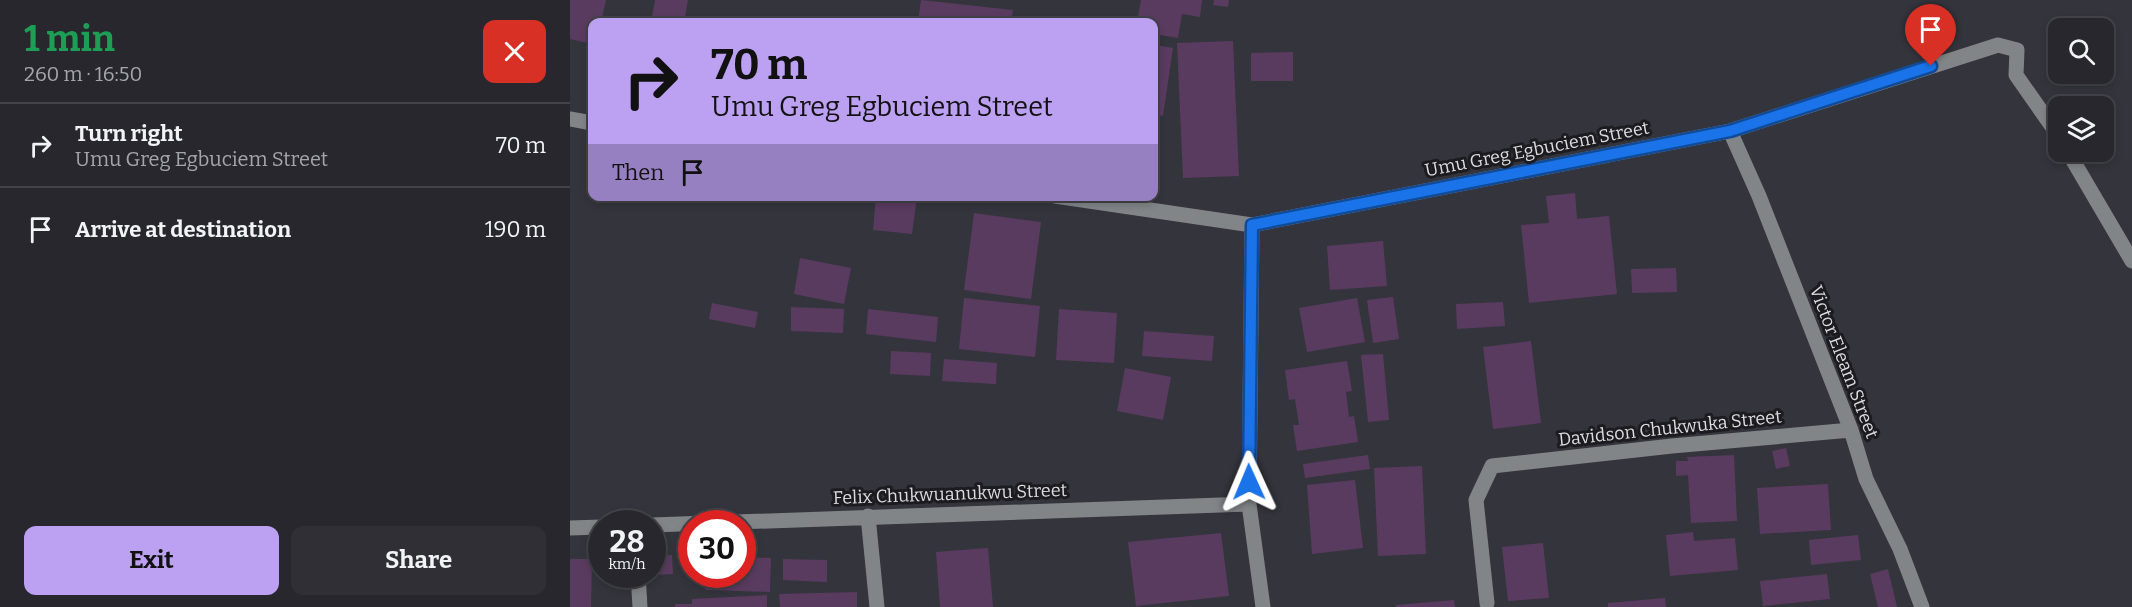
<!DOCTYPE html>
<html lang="en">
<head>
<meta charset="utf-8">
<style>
  :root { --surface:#27272d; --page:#2f2f35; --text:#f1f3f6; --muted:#a4a5aa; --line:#434449; --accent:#bca0f2 }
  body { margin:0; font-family:Bitter,serif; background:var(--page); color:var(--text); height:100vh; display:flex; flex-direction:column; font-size:22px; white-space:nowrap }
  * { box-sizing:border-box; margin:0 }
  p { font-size:20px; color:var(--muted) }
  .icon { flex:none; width:33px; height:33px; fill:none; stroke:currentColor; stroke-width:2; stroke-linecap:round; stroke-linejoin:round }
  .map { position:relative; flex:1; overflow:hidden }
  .drawer { display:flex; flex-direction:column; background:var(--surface); width:570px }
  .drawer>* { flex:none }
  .guide { position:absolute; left:18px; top:18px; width:570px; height:183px; border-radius:12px; box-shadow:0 3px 9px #0003,0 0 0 2px var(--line); background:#bca0f2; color:#111; overflow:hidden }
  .fabs { position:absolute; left:1478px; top:18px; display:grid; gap:12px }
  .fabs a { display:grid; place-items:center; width:66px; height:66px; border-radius:12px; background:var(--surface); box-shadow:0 3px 9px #0003,0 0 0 2px var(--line); font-size:30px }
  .speed { position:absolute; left:18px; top:510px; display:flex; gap:12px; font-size:30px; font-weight:700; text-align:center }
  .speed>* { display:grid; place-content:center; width:78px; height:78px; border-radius:50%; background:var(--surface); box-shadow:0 3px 9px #0003,0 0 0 2px var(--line); line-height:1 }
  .speed small { font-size:15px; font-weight:400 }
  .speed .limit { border:9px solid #d22; background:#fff; color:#111 }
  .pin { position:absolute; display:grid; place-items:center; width:51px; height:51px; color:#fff; margin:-62px -26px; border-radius:50% 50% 50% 0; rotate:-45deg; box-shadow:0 0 6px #0007 }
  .pin .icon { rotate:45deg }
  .me { position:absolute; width:66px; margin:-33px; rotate:359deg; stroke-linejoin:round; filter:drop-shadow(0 0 4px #0008) }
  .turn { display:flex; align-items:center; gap:21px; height:126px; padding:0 24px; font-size:27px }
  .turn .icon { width:78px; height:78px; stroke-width:2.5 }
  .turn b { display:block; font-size:42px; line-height:51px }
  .then { display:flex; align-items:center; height:57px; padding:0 24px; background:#0003; gap:12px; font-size:22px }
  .round { display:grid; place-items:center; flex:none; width:63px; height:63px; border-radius:12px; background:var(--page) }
  .headline { display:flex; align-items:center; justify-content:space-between; height:102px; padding:0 24px }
  h1 { font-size:36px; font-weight:700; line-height:45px; color:#1e9e55 }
  .action { display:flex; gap:12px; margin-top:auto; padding:12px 24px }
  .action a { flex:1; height:69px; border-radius:12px; background:var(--accent); color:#111; font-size:24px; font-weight:700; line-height:69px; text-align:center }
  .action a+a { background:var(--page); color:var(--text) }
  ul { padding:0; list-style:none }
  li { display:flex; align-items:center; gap:18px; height:84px; padding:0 24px; border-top:2px solid var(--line) }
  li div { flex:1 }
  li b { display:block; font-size:22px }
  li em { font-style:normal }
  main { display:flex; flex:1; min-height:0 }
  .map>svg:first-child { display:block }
  .building { fill:#593b60 }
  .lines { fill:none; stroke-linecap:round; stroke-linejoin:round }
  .minor { stroke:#828588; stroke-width:15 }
  .route-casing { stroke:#114b97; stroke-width:15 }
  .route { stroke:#1a73e8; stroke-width:10 }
  .labels { text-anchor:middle; stroke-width:6; stroke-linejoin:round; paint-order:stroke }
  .street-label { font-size:18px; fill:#dbdbe0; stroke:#1c1c20 }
</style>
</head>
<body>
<main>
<section class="drawer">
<div class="headline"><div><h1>1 min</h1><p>260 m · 16:50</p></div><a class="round" style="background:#d93025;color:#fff"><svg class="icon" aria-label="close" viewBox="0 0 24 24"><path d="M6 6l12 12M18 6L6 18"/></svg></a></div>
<ul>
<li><svg class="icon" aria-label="right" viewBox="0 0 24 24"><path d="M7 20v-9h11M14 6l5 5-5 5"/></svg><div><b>Turn right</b><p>Umu Greg Egbuciem Street</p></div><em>70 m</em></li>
<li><svg class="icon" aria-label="arrive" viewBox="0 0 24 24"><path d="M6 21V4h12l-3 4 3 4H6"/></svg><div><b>Arrive at destination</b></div><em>190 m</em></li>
</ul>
<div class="action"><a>Exit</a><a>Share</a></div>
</section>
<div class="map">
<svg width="1562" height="607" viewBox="0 0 1562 607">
  <rect width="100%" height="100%" fill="#34343c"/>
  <path class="building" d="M0,0h36l-5,22h-9v22l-22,-5z
    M85,0h33l-4,22h-33z
    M351,0l92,10 -2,12h-93z
    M571,0h61l-2,17 -18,-3 -4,24 -24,-4v-12h-17z
    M644,0h15l-1,7 -15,-2z
    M663,41l6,135 -56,2 -6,-135z
    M584,45l19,3 -10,68 -9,-1z
    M723,52v29h-42v-28z
    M1005,193l2,26 32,-3 8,78 -88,9 -8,-78 28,-2 -3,-27z
    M306,196h41l-5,38 -39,-4z
    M404,213l67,9 -10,77 -67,-9z
    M813,241l4,45 -57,4 -3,-44z
    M230,258l51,10 -7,36 -50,-10z
    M1106,268l1,24 -45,1 -1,-24z
    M823,297l6,42 -26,4 -6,-43z
    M394,298l76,8 -5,51 -76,-8z
    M787,298l8,44 -58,10 -8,-44z
    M933,302l2,24 -48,3 -1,-25z
    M142,303l46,9 -3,16 -46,-9z
    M221,307l53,2 -1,24 -52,-2z
    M298,309l70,8 -2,25 -70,-8z
    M489,309l58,4 -3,50 -58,-3z
    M574,331l70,5 -2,25 -70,-5z
    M961,341l10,82 -48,6 -10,-82z
    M321,351l40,2 -1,23 -40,-2z
    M813,354l6,66 -21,2 -7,-67z
    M374,359l53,4 -1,21 -54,-3z
    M777,361l5,30 -6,1 3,25 5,-1 4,26 -61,9 -4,-26h6l-4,-26 -6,1 -4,-30z
    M555,368l46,9 -8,43 -46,-9z
    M1216,448l4,18 -14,3 -4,-18z
    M798,455l2,14 -65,9 -2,-14z
    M1164,455l3,66 -46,2 -3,-48 -12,1v-15h12l-1,-4z
    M852,466l4,88 -48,2 -4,-88z
    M785,480l8,68 -51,6 -5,-69z
    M1258,484l3,46 -71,4 -3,-46z
    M1123,532l1,9 41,-3 3,32 -68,6 -4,-41z
    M651,533l8,63 -93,10 -8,-64z
    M1288,535l3,25 -50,5 -2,-25z
    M973,543l6,55 -41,3 -6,-54z
    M418,548l5,59h-53l-4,-55z
    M102,555l1,19 -17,1 -2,-19z
    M172,557l29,1 -1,34 -65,-2 1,-16h36z
    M0,559h22l-1,48h-21z
    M213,559l44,1v22l-44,-2z
    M1318,569l9,38h-19l-8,-33z
    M1257,574l3,25 -67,7 -3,-25z
    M287,592v15h-77l-1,-13z
    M197,595v12h-92v-3h17v-5z
    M1095,598l1,9h-58v-4z
    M884,600l1,7h-59v-2z"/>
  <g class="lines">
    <path class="minor" d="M0,119l22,4
      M1160,131l29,65 92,234 15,49 34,70 22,58
      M1498,152l64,109
      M485,196l197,29 478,-94 268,-86 19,5 -1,25 42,60
      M682,225l-3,279 14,103
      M298,516l9,91
      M82,525l597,-21
      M0,528l32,-1
      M68,574l2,33
      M917,603l-11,-103 16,-34 180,-20 179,-16"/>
  </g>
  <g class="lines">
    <g class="route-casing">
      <path id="route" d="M679,482l3,-257 478,-94 201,-65"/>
    </g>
    <use href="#route" class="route"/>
  </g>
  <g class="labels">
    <g class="street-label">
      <text transform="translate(967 149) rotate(-11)" y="6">Umu Greg Egbuciem Street</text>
      <text transform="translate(1274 362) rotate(69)" y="6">Victor Eleam Street</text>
      <text transform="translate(1100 428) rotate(-6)" y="6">Davidson Chukwuka Street</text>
      <text transform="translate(380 494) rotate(-2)" y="6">Felix Chukwuanukwu Street</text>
    </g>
  </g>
</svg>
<div class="fabs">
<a><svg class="icon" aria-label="search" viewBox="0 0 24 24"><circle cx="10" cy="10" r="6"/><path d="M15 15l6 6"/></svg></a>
<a><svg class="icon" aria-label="layers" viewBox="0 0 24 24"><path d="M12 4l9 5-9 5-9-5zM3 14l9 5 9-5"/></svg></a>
</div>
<div class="speed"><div>28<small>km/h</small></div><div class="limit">30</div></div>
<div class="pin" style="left:1361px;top:66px;background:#d93025"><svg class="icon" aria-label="arrive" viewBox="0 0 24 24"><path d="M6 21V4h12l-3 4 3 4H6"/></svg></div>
<svg class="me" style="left:679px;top:482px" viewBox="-20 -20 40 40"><path d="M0-17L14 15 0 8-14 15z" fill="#1a73e8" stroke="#fff" stroke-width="4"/></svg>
<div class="guide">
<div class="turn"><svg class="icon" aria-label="right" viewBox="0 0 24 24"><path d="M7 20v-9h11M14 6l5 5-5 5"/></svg><div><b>70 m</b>Umu Greg Egbuciem Street</div></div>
<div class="then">Then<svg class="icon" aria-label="arrive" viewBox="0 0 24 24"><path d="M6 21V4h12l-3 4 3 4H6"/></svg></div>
</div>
</div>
</main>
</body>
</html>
